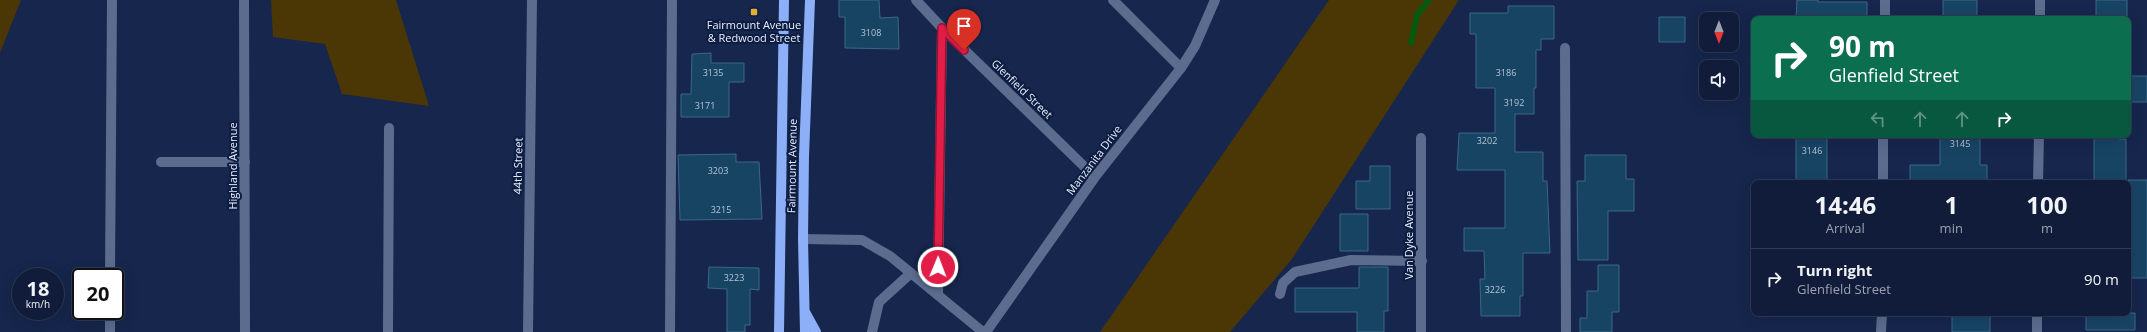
<!DOCTYPE html>
<html lang="en">
<head>
<meta charset="utf-8">
<style>
  :root { --surface:#101c39; --page:#192541; --text:#f1f3f6; --muted:#9ca1ae; --line:#303a53 }
  body { margin:0; font-family:"Open Sans",sans-serif; background:var(--page); color:var(--text); height:100vh; display:flex; flex-direction:column; font-size:15px; white-space:nowrap }
  * { box-sizing:border-box; margin:0 }
  p { font-size:13px; color:var(--muted) }
  .icon { flex:none; width:22px; height:22px; fill:none; stroke:currentColor; stroke-width:2; stroke-linecap:round; stroke-linejoin:round }
  .map { position:relative; flex:1; overflow:hidden }
  .sheet { position:absolute; left:1751px; top:180px; width:380px; height:136px; display:flex; flex-direction:column; background:var(--surface); border-radius:8px; box-shadow:0 4px 16px #0002,0 0 0 1px var(--line) }
  .sheet>* { flex:none }
  .top-card { position:absolute; left:1751px; top:16px; width:380px; height:122px; border-radius:8px; box-shadow:0 4px 16px #0002,0 0 0 1px var(--line); background:#0b6e4f; color:#fff; overflow:hidden }
  .needle { width:26px; rotate:180deg }
  .controls { position:absolute; left:1699px; top:12px; display:grid; gap:8px }
  .controls a { display:grid; place-items:center; width:40px; height:40px; border-radius:8px; background:var(--surface); box-shadow:0 4px 16px #0002,0 0 0 1px var(--line); font-size:20px }
  .speed { position:absolute; left:12px; top:268px; display:flex; gap:8px; font-size:20px; font-weight:700; text-align:center }
  .speed>* { display:grid; place-content:center; width:52px; height:52px; border-radius:50%; background:var(--surface); box-shadow:0 4px 16px #0002,0 0 0 1px var(--line); line-height:1 }
  .speed small { font-size:10px; font-weight:400 }
  .speed .limit { border:2px solid #111; border-radius:6px; background:#fff; color:#111 }
  .pin { position:absolute; display:grid; place-items:center; width:34px; height:34px; color:#fff; margin:-41px -17px; border-radius:50% 50% 50% 0; rotate:-45deg; box-shadow:0 0 4px #0007 }
  .pin .icon { rotate:45deg }
  .me { position:absolute; width:44px; margin:-22px; rotate:1deg; stroke-linejoin:round; filter:drop-shadow(0 0 3px #0008) }
  .turn { display:flex; align-items:center; gap:14px; height:84px; padding:0 12px; font-size:18px }
  .turn .icon { width:52px; height:52px; stroke-width:2.5 }
  .turn b { display:block; font-size:28px; line-height:34px }
  .lanes { display:flex; align-items:center; height:38px; padding:0 12px; background:#0003; justify-content:center; gap:20px; direction:ltr }
  .lanes .off { opacity:.35 }
  .eta { display:flex; justify-content:space-evenly; align-items:center; height:68px; text-align:center }
  .eta b { font-size:24px; font-weight:700; line-height:28px }
  ul { padding:0; list-style:none }
  li { display:flex; align-items:center; gap:12px; height:60px; padding:0 12px; border-top:1px solid var(--line) }
  li div { flex:1 }
  li b { display:block; font-size:15px }
  li em { font-style:normal }
  .map>svg:first-child { display:block }
  .green { fill:#4b3705 }
  .lines { fill:none; stroke-linecap:round; stroke-linejoin:round }
  .stream { stroke:#005b10; stroke-width:5.5 }
  .building { fill:#184464; stroke:#3b6689 }
  .service { stroke:#5b6c8f; stroke-width:10 }
  .minor { stroke:#5b6c8f; stroke-width:10 }
  .primary { stroke:#8caff7; stroke-width:10 }
  .route-casing { stroke:#92132f; stroke-width:10 }
  .route { stroke:#e11d48; stroke-width:7 }
  .poi-dot { fill:#e2af34; stroke:#0d1c41; stroke-width:1.5 }
  .labels { text-anchor:middle; stroke-width:4; stroke-linejoin:round; paint-order:stroke }
  .number-label { font-size:9px; fill:#b2c4d7 }
  .poi-label { font-size:11px; fill:#e6eefd; stroke:#0d1c41 }
  .street-label { font-size:11px; fill:#e6eefd; stroke:#0d1c41 }
</style>
</head>
<body>
<div class="map">
<svg width="2147" height="332" viewBox="0 0 2147 332">
  <rect width="100%" height="100%" fill="#16264c"/>
  <path class="green" d="M0,0h21l-21,53z
    M271,0h125l33,106 -87,-12 -17,-50 -52,-7z
    M1329,0h130l-167,259 -62,73h-130z"/>
  <g class="lines">
    <path class="stream" d="M1411,43l6,-28 12,-15"/>
  </g>
  <path class="building" d="M839,0h40l1,18 18,-1 1,32 -54,-1v-31h-6z
    M1797,0h21v2h49v17h-71z
    M1943,0h34v19h-34z
    M2096,0h31v19h-31z
    M1508,6h46v33h-13v11h-5v38h-2v26h-19v38h28v29h4l3,72h-27v43h-3v20h-39l-1,-37h5l-1,-28h-20v-23h41v-58h-48l2,-37h36v-45h-19v-54h-6v-21h38z
    M1659,17h26v25h-26z
    M711,53v10h33v19h-15v35h-48v-23h10l1,-40z
    M2128,76h19v26h-19z
    M1796,135h31v48h-31z
    M1940,135h40v30h7v18h-77v-18h30z
    M2094,135h25v4h7v44h-32z
    M736,154v8h23l3,57 -82,1 -2,-65z
    M1585,155h41v24h8v32h-26v49h-30l-1,-79h8z
    M1370,166h20v43h-34v-28h14z
    M2128,180h19v98h-19z
    M1340,214h28v37h-28z
    M1598,265h21v47h-7v20h-32v-14h7v-27h11z
    M709,267l50,1v22l-9,-1v36h-5v7h-18v-43l-19,-1z
    M1359,267h29v44h-4v21h-27v-20h-62v-24h64z
    M1952,313h38v19h-38z
    M2086,313h49v17h-49z"/>
  <g class="lines">
    <path class="service" d="M1113,0l68,68
      M1565,48l1,284
      M161,162h84
      M110,277l2,-277
      M1280,294l3,-11 12,-11 56,-12 71,1
      M938,295l4,-267
      M110,332v-21
      M388,332l1,-204
      M670,332l2,-332
      M872,332l7,-30 32,-29"/>
    <path class="minor" d="M244,0l1,332
      M916,0l26,28 153,149
      M1885,19v-19
      M2040,19v-19
      M1421,138v194
      M1883,183v-48
      M2038,183l1,-48
      M803,239l59,1 28,16 93,76
      M528,332l4,-332
      M986,332l109,-155 86,-109 14,-22 20,-46
      M1881,332l1,-19
      M2037,332v-19"/>
    <path class="primary" d="M805,312l11,20
      M779,332l5,-332
      M805,332l-2,-93 1,-83 6,-156"/>
  </g>
  <g class="lines">
    <g class="route-casing">
      <path id="route" d="M938,267l4,-239 22,22"/>
    </g>
    <use href="#route" class="route"/>
  </g>
  <rect class="poi-dot" x="750" y="8" width="8" height="8" rx="2"/>
  <g class="labels">
    <g class="number-label">
      <text x="871" y="36">3108</text>
      <text x="713" y="76">3135</text>
      <text x="1506" y="76">3186</text>
      <text x="1514" y="106">3192</text>
      <text x="705" y="109">3171</text>
      <text x="1487" y="144">3202</text>
      <text x="1960" y="147">3145</text>
      <text x="1812" y="154">3146</text>
      <text x="718" y="174">3203</text>
      <text x="721" y="213">3215</text>
      <text x="734" y="281">3223</text>
      <text x="1495" y="293">3226</text>
    </g>
    <g class="poi-label">
      <text x="754" y="29">Fairmount Avenue<tspan x="754" dy="13">&amp; Redwood Street</tspan></text>
    </g>
    <g class="street-label">
      <text transform="translate(1022 89) rotate(44)" y="4">Glenfield Street</text>
      <text transform="translate(1094 160) rotate(-53)" y="4">Manzanita Drive</text>
      <text transform="translate(233 166) rotate(-90)" y="4">Highland Avenue</text>
      <text transform="translate(518 166) rotate(-89)" y="4">44th Street</text>
      <text transform="translate(792 166) rotate(-89)" y="4">Fairmount Avenue</text>
      <text transform="translate(1409 235) rotate(-90)" y="4">Van Dyke Avenue</text>
    </g>
  </g>
</svg>
<div class="controls">
<a><svg class="needle" viewBox="-14 -14 28 28"><path d="M0-13l5 13h-10z" fill="#e53935"/><path d="M0 13l5-13h-10z" fill="#9ca1ae"/></svg></a>
<a><svg class="icon" aria-label="sound" viewBox="0 0 24 24"><path d="M4 9h4l5-4v14l-5-4H4zM17 9q2 3 0 6"/></svg></a>
</div>
<div class="speed"><div>18<small>km/h</small></div><div class="limit">20</div></div>
<div class="pin" style="left:964px;top:50px;background:#d93025"><svg class="icon" aria-label="arrive" viewBox="0 0 24 24"><path d="M6 21V4h12l-3 4 3 4H6"/></svg></div>
<svg class="me" style="left:938px;top:267px" viewBox="-20 -20 40 40"><circle r="17" fill="#e11d48" stroke="#fff" stroke-width="3"/><path d="M0-11L8 9 0 5-8 9z" fill="#fff"/></svg>
<div class="top-card">
<div class="turn"><svg class="icon" aria-label="right" viewBox="0 0 24 24"><path d="M7 20v-9h11M14 6l5 5-5 5"/></svg><div><b>90 m</b>Glenfield Street</div></div>
<div class="lanes"><svg class="icon off" aria-label="left" viewBox="0 0 24 24"><path d="M17 20v-9H6M10 6l-5 5 5 5"/></svg><svg class="icon off" aria-label="ahead" viewBox="0 0 24 24"><path d="M12 20V5M6 11l6-6 6 6"/></svg><svg class="icon off" aria-label="ahead" viewBox="0 0 24 24"><path d="M12 20V5M6 11l6-6 6 6"/></svg><svg class="icon" aria-label="right" viewBox="0 0 24 24"><path d="M7 20v-9h11M14 6l5 5-5 5"/></svg></div>
</div>
<section class="sheet">
<div class="eta">
<div><b>14:46</b><p>Arrival</p></div>
<div><b>1</b><p>min</p></div>
<div><b>100</b><p>m</p></div>
</div>
<ul>
<li><svg class="icon" aria-label="right" viewBox="0 0 24 24"><path d="M7 20v-9h11M14 6l5 5-5 5"/></svg><div><b>Turn right</b><p>Glenfield Street</p></div><em>90 m</em></li>
</ul>
</section>
</div>
</body>
</html>
